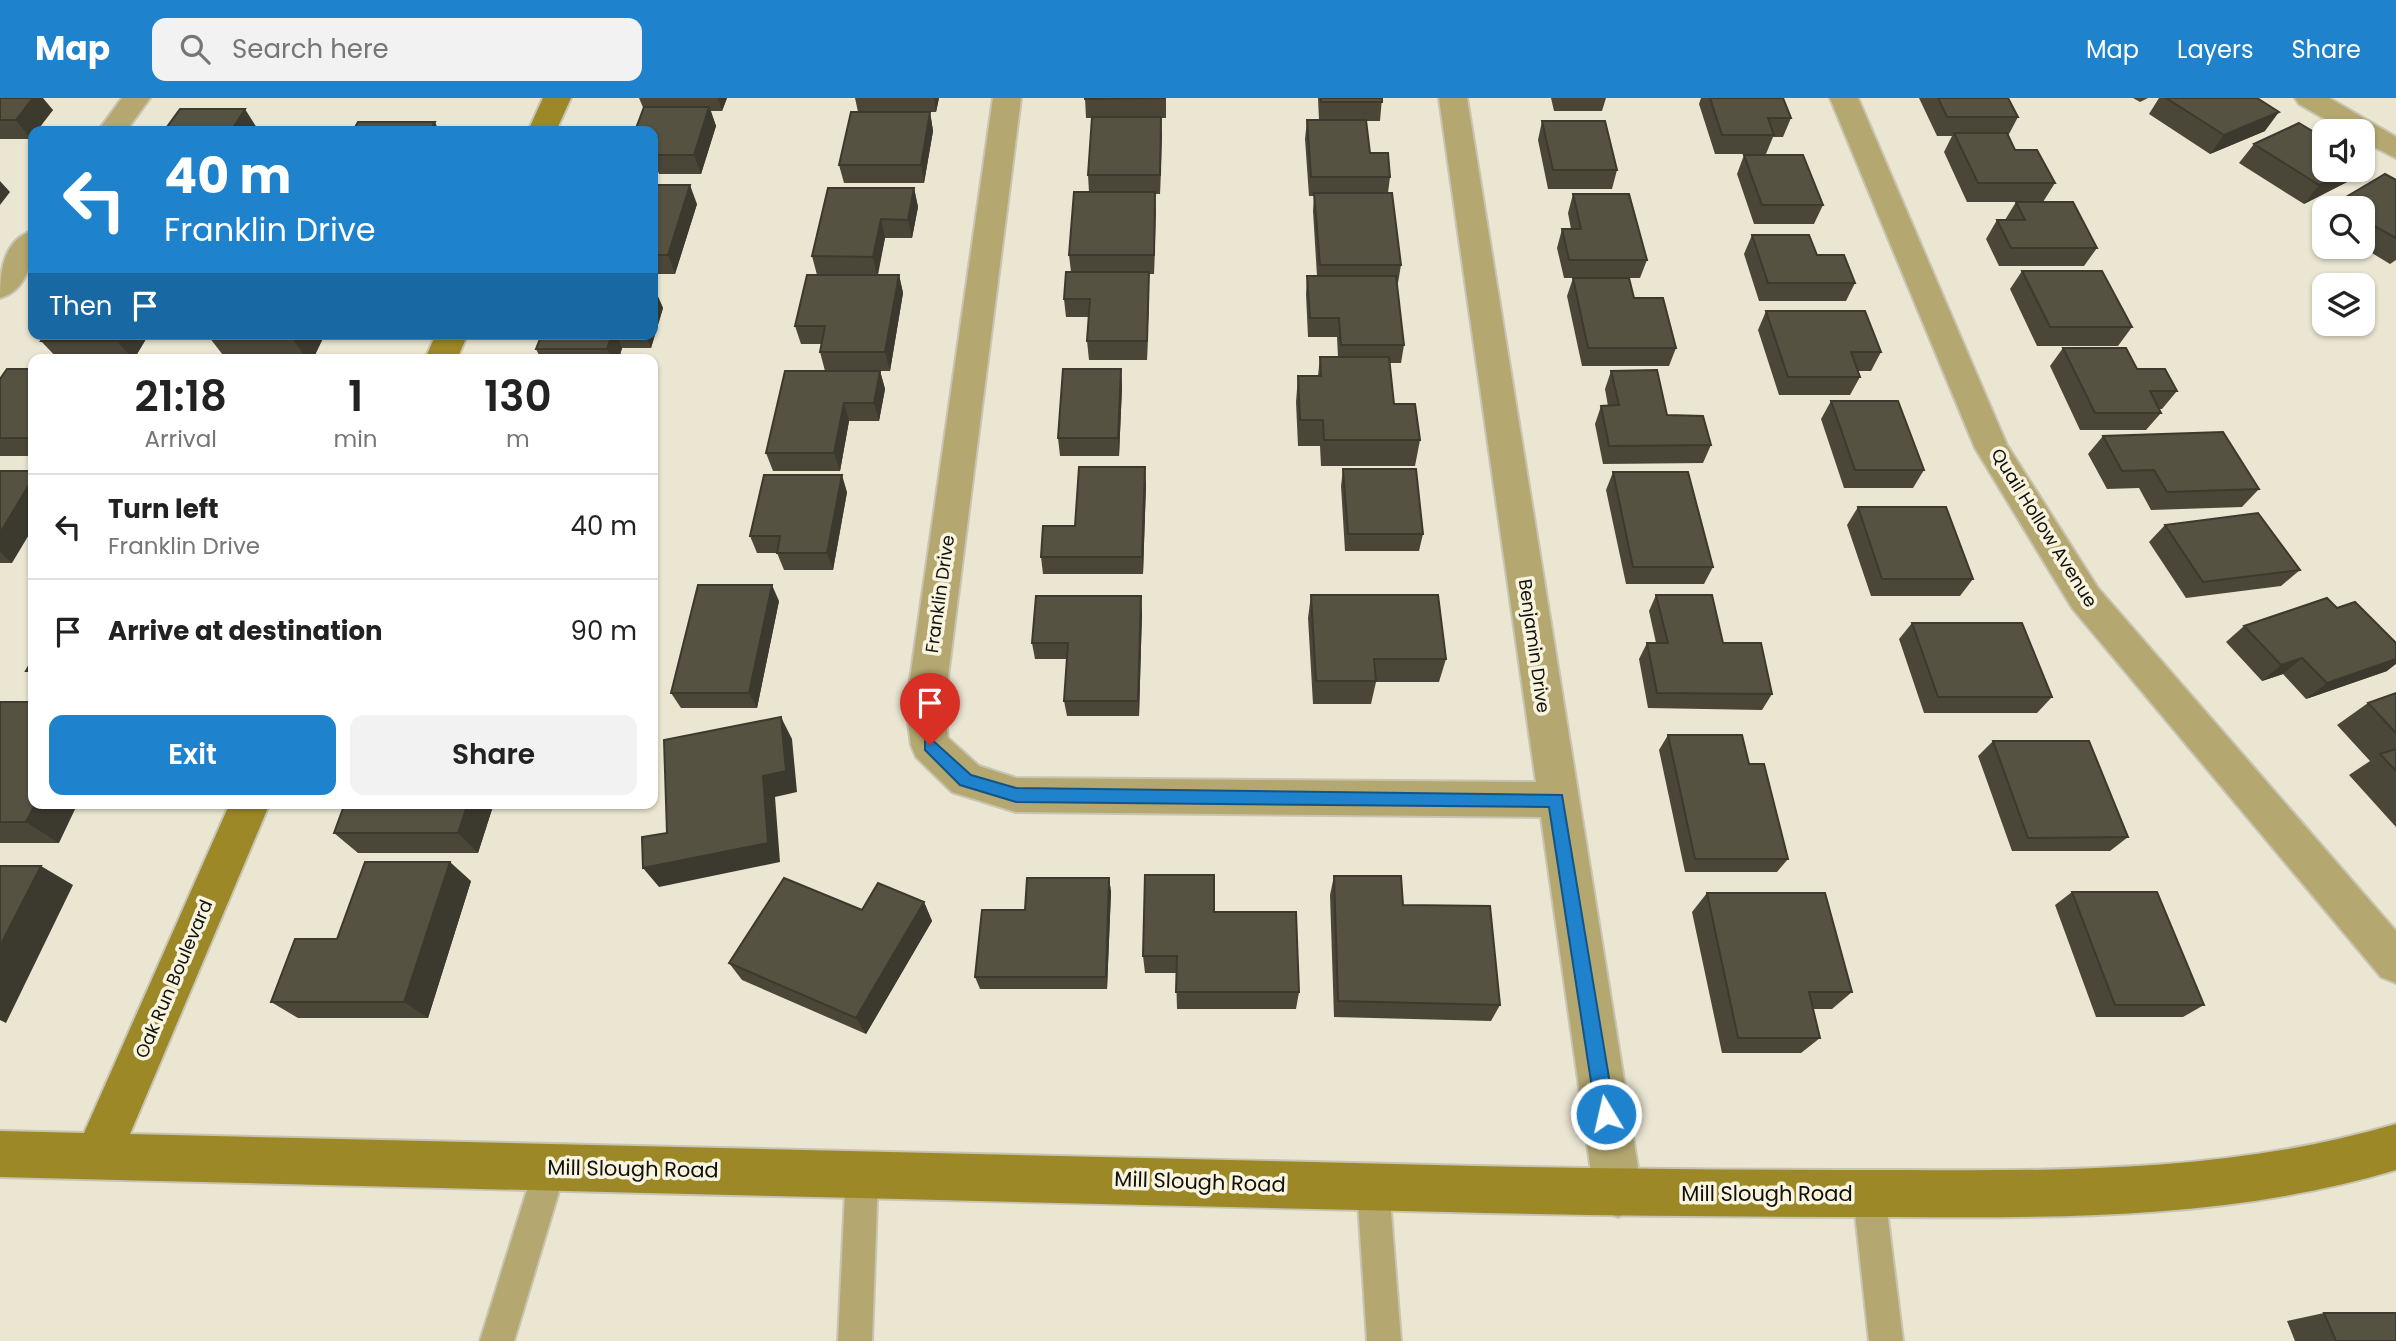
<!DOCTYPE html>
<html lang="en">
<head>
<meta charset="utf-8">
<style>
  :root { --surface:#fff; --page:#f2f2f2; --text:#222; --muted:#767676; --line:#e0e0e0; --accent:#1e82cd }
  body { margin:0; font-family:Poppins,sans-serif; background:var(--page); color:var(--text); height:100vh; display:flex; flex-direction:column; font-size:26px; white-space:nowrap }
  * { box-sizing:border-box; margin:0 }
  p { font-size:23px; color:var(--muted) }
  .icon { flex:none; width:38px; height:38px; fill:none; stroke:currentColor; stroke-width:2; stroke-linecap:round; stroke-linejoin:round }
  .map { position:relative; flex:1; overflow:hidden }
  .drawer { position:absolute; left:28px; top:256px; width:630px; height:455px; display:flex; flex-direction:column; background:var(--surface); border-radius:14px; box-shadow:0 2px 5px #0004 }
  .drawer>* { flex:none }
  .banner { position:absolute; left:28px; top:28px; width:630px; height:214px; border-radius:14px; box-shadow:0 2px 5px #0004; background:#1e82cd; color:#fff; overflow:hidden }
  .controls { position:absolute; left:2312px; top:21px; display:grid; gap:14px }
  .controls a { display:grid; place-items:center; width:63px; height:63px; border-radius:14px; background:var(--surface); box-shadow:0 2px 5px #0004; font-size:35px }
  .pin { position:absolute; display:grid; place-items:center; width:60px; height:60px; color:#fff; margin:-72px -30px; border-radius:50% 50% 50% 0; rotate:-45deg; box-shadow:0 0 7px #0007 }
  .pin .icon { rotate:45deg }
  .me { position:absolute; width:77px; margin:-38px; rotate:351deg; stroke-linejoin:round; filter:drop-shadow(0 0 5px #0008) }
  .turn { display:flex; align-items:center; gap:24px; height:147px; padding:0 21px; font-size:32px }
  .turn .icon { width:91px; height:91px; stroke-width:2.5 }
  .turn b { display:block; font-size:49px; line-height:60px }
  .then { display:flex; align-items:center; height:66px; padding:0 21px; background:#0003; gap:14px; font-size:26px }
  .eta { display:flex; justify-content:space-evenly; align-items:center; height:119px; text-align:center }
  .eta b { font-size:42px; font-weight:600; line-height:49px }
  .action { display:flex; gap:14px; margin-top:auto; padding:14px 21px }
  .action a { flex:1; height:80px; border-radius:14px; background:var(--accent); color:#fff; font-size:28px; font-weight:600; line-height:80px; text-align:center }
  .action a+a { background:var(--page); color:var(--text) }
  ul { padding:0; list-style:none }
  li { display:flex; align-items:center; gap:21px; height:105px; padding:0 21px; border-top:2px solid var(--line) }
  li div { flex:1 }
  li b { display:block; font-size:26px }
  li em { font-style:normal }
  header { display:flex; align-items:center; gap:42px; box-sizing:border-box; height:98px; padding:0 35px; background:var(--accent); color:#fff }
  header strong { font-size:33px }
  nav { display:flex; gap:38px; margin-inline-start:auto; font-size:24px }
  .search { width:490px; height:63px; background:var(--page); display:flex; align-items:center; gap:18px; box-sizing:border-box; padding:0 24px; border-radius:14px; color:var(--muted); font-size:26px }
  .map>svg:first-child { display:block }
  .lines { fill:none; stroke-linecap:round; stroke-linejoin:round }
  .lane-casing { stroke:#c7c4b2; stroke-width:4 }
  .street-casing { stroke:#c7c4b2; stroke-width:4 }
  .secondary-casing { stroke:#c7c4b2; stroke-width:4 }
  .lane { fill:#b4a870; fill-rule:evenodd }
  .street { fill:#b4a870; fill-rule:evenodd }
  .secondary { fill:#9c8827; fill-rule:evenodd }
  .wall { fill:#4a4739 }
  .shaded-wall { fill:#3c392e }
  .building { fill:#565242; stroke:#3c392e; stroke-width:2 }
  .route { fill:#1e82cd; stroke:#145485; stroke-width:2 }
  .labels { text-anchor:middle; stroke-width:7; stroke-linejoin:round; paint-order:stroke }
  .street-label { font-size:18px; fill:#111009; stroke:#f8f4e0 }
  .near-street-label { font-size:21px; fill:#111009; stroke:#f8f4e0 }
</style>
</head>
<body>
<header>
<strong>Map</strong>
<div class="search"><svg class="icon" aria-label="search" viewBox="0 0 24 24"><circle cx="10" cy="10" r="6"/><path d="M15 15l6 6"/></svg>Search here</div>
<nav><a>Map</a><a>Layers</a><a>Share</a></nav>
</header>
<div class="map">
<svg width="2396" height="1243" viewBox="0 0 2396 1243">
  <rect width="100%" height="100%" fill="#eae6d2"/>
  <g class="lines">
    <g class="lane-casing">
      <path id="lane" d="M550,1054l11,5 5,11 -52,173h-34l54,-173 5,-11z
        M862,1059l11,5 5,11 -6,168h-34l8,-168 5,-11z
        M1373,1072l11,5 5,11 12,155h-34l-10,-155 5,-11z
        M1869,1080l11,5 5,11 18,147h-34l-16,-147 5,-11z"/>
    </g>
    <g class="street-casing">
      <path id="street" d="M122,0h28l-24,33h-28z
        M993,0h28l-77,610 4,30 31,28 37,12 520,4 -97,-684h28l175,1095 -7,17 -17,7 -17,-7 -7,-17 -53,-376 -525,-5 -64,-20 -36,-35 -5,-12 -5,-37z
        M1830,0h28l149,347 91,143 298,343v52l-15,-6 -309,-369 -97,-160z
        M2295,0h34l67,39v21l-34,-17v-10h-16l-47,-27z
        M33,133c1,25 -4,59 -33,67 0,-25 3,-59 33,-67z"/>
    </g>
    <g class="secondary-casing">
      <path id="secondary" d="M543,0h28l-15,33h-28z
        M436,236h32l-11,25h-32z
        M230,705h40l-140,331c449,11 897,21 1346,32 141,3 282,4 422,4 169,1 335,2 498,-46v46c-164,49 -332,48 -502,47 -149,0 -298,-1 -447,-5 -482,-11 -965,-23 -1447,-35v-46l84,2z"/>
    </g>
    <use href="#lane" class="lane"/>
    <use href="#street" class="street"/>
    <use href="#secondary" class="secondary"/>
  </g>
  <path class="wall" d="M0,0l53,12 -20,21v6l-2,2h-31z
    M639,0h88l-5,13h-11l5,15 -15,48h-42l-6,-15v-28z
    M855,0h84l-3,14h-6l3,19 -9,52h-80l-5,-18 19,-53z
    M1085,0h81v20h-5l-1,76h-5l-1,80h-5v16l-2,70h-58l-2,-19 2,-24h-23l-2,-18 7,-27 -2,-17 20,-63 -1,-17 4,-57h-6z
    M1318,0h64l-2,23h-14l4,32 20,24 -2,16 13,72 -3,18h-1l7,62 -3,18h-11l4,41 26,36 -5,26h-94l-1,-20h-22l-2,-44 2,-26h20l2,-19h18l-1,-20h-29l-2,-43 1,-18h10l-4,-65 1,-15h-5l-4,-57 2,-19h12z
    M1551,0h55l-4,13h-48z
    M1701,0h82l8,20 -8,19h-10l-7,17h-51l-16,-50z
    M1919,0h89l10,19 -10,19 7,14 40,33 -12,19h-76l-23,-50 8,-16h-15z
    M2133,0h15l-8,4z
    M2159,0h98l8,33 -55,23 -61,-40z
    M1542,23l75,49 -5,19h-64l-10,-49z
    M2254,46l95,37 -45,23 -65,-41z
    M1744,57l79,50 -9,19h-60l-17,-50z
    M2396,82v80l-6,4 -28,-17v-39h-31l5,-5z
    M653,87l44,19 -22,70h-22z
    M914,90l4,19 -6,31h-27l-7,37h21l4,18 -13,78h-65l-5,-19 1,-8h-20l-6,-18 22,-51 -5,-19z
    M1573,96l74,66 -7,18h-11l5,20 42,50 -7,18h-87l-15,-70 6,-18h-9l-7,-30 5,-19h9l-3,-16z
    M2016,104l81,46 -13,18h-85l-13,-27 11,-19h8z
    M2324,119v8l-4,-3z
    M1752,137l65,20 38,28 -9,18h-87l-15,-47z
    M2022,173l110,56 -14,19h-81l-27,-57z
    M655,192l8,18 -12,40h-29l-3,11h-78l-5,-10 6,-15h111z
    M1766,213l115,41 -10,19h-13l2,6 -10,18h-71l-21,-65z
    M149,236l-15,25h-76l-17,-18z
    M211,236h114l-12,25h-87l-17,-22z
    M2063,250l74,21 40,22 -15,18h-3l2,4 -15,17h-66l-30,-64z
    M33,271v87h-33v-77z
    M1121,271l1,18 -3,69h-59l-2,-18z
    M880,273l5,18 -6,32h-30l-9,50h-67l-7,-18z
    M1611,273l56,44 44,30 -8,18 -100,1 -8,-40 6,-18h7l-3,-17z
    M1831,303l93,69 -11,18h-69l-23,-69z
    M2103,338l156,53 -17,18 -91,3 -12,-22 -32,1 -19,-35z
    M1343,371l80,65 -4,17h-74l-4,-65z
    M0,373l12,92h-12z
    M1613,374l100,95 -9,17h-78l-20,-94z
    M1146,386l-3,90h-100l-2,-17 34,-31z
    M847,394l-14,78h-49l-7,-17h-20l-7,-17z
    M1858,409l115,72 -13,17h-89l-24,-71z
    M2165,427l135,45 -19,16 -95,12 -37,-56z
    M1311,497l135,64 -7,23h-63l-5,22h-58l-5,-86z
    M1656,497l67,48 49,51 -10,16 -114,-2 -9,-49 8,-16h9l-7,-32z
    M779,503l-22,107h-76l-10,-15z
    M1142,514l-3,104h-72l-3,-15 3,-42h-32l-3,-16z
    M1912,525l140,74 -15,16h-113l-25,-74z
    M2244,528l143,45 -81,28 -23,-25 -21,7 -36,-39z
    M2396,595v134l-47,-52 21,-14 -33,-36 31,-22z
    M0,604l59,141h-59z
    M1668,637l81,29 39,95 -11,13h-92l-26,-122z
    M1993,643l135,96 -18,14h-98l-34,-95z
    M494,705l-16,50h-120l-24,-20z
    M1334,778l69,29 97,100 -9,16 -157,-4 -4,-122z
    M1109,780l2,14 -4,97h-127l-5,-12 50,-67z
    M471,783l-43,137h-130l-27,-16 66,-63z
    M2072,794l132,113 -21,12h-87l-41,-112z
    M1707,795l145,99 -20,17h-19l7,29 -19,15h-79l-30,-141z
    M924,804l8,19 -66,113 -124,-54 -13,-17 133,-53z
    M1214,814l85,80 -3,17h-119l-1,-36h-31l-2,-17z
    M2324,1215l72,28h-101l-8,-20z"/>
  <path class="shaded-wall" d="M19,0h24l10,12 -16,21h-4v6l-2,2 -15,-19z
    M718,0h9l-5,13z
    M934,0h5l-3,14z
    M709,9l7,19 -15,48 -7,-19z
    M245,11l12,19 -2,3h-24z
    M930,14l3,19 -9,52 -3,-18z
    M2279,14l-14,19 -55,23 14,-19z
    M1161,19l1,19 -2,58v-19z
    M435,24l4,9h-9z
    M2351,72h8l-10,11 -45,23 15,-19z
    M0,83l10,11 -10,13z
    M690,87l7,19 -22,70 -7,-19z
    M914,90l4,19 -6,31 -4,-18z
    M1155,94l1,19 -2,63v-19z
    M881,121l4,19 -8,38 -4,-19z
    M1149,174v18l-2,70v-19z
    M899,177l4,18 -13,78 -5,-19z
    M655,192l8,18 -12,40 -6,-14h8v-36z
    M122,236h27l-15,25h-1l-16,-18z
    M293,236h32l-12,25h-6l-16,-22z
    M612,236h4l6,14 -3,11h-7l-5,-10z
    M1121,271l1,18 -3,69 -1,-18z
    M880,273l5,18 -6,32 -5,-18z
    M844,305l5,18 -9,50 -6,-18z
    M1145,369l1,17 -3,90 -1,-17z
    M842,377l5,17 -14,78 -6,-17z
    M33,380v50l-21,35 -12,-11v-19z
    M772,487l7,16 -22,107 -8,-15z
    M1141,498l1,16 -3,104 -1,-15z
    M2302,560l-19,16 -21,7 19,-16z
    M2396,561v5l-9,7 -81,28 21,-16z
    M781,619l11,22 5,53 -22,5 5,65 -121,25 -16,-19 120,-92z
    M36,705h42l-19,40 -33,-21z
    M468,705h26l-16,50 -20,-20z
    M450,764l21,19 -43,137 -24,-16z
    M41,768l32,19 -67,138 -6,-3v-74z
    M1109,780l2,14 -4,97 -1,-12z
    M924,804l8,19 -66,113 -10,-16z"/>
  <path class="building" d="M0,0h33l-17,22h-16z
    M1085,0h81l-81,1z
    M1321,0h61v4h-61z
    M1710,0h73l8,20h-23l6,17h-52z
    M1938,0h70l10,19h-71z
    M2166,0h91l22,14 -55,23z
    M644,9h65l-15,48h-41v-5l4,-13h-4v-6h-18z
    M180,11h65l-14,22h-67z
    M851,14h79l-9,53h-82z
    M1092,19h69l-1,58h-72z
    M1307,22h59l4,33h18l2,24h-79z
    M1542,23h63l12,49h-64z
    M358,24h77l-5,9h-77z
    M2299,25l25,15v32h27l-32,15 -65,-41z
    M1954,35h53l8,17h22l18,33h-77z
    M1744,57h59l20,50h-61z
    M2385,76l11,6v58l-34,-19v-11h-18l-8,-5z
    M653,87h37l-22,70h-15z
    M828,90h86l-6,32 -27,-1 -8,38 -61,-1z
    M1074,94h81l-1,63h-85z
    M1314,95h78l9,72h-81z
    M1573,96h56l18,66h-78l-7,-31h19z
    M2016,104h57l24,46h-86l-14,-28h28z
    M1752,137h57l8,20h27l11,28h-87z
    M2022,173h80l30,56h-82z
    M1066,174h83l-2,69h-60l3,-42h-26z
    M807,177h92l-14,77h-65l5,-26h-30z
    M1307,178h89l8,69h-63l-2,-27h-29z
    M1573,180h56l5,20h29l13,50h-88z
    M1766,213h99l16,41h-30l9,25h-72z
    M46,236h76l-5,7h-76z
    M211,236h82l-2,3h-82z
    M542,236h70l-5,15h-71z
    M2063,250h63l11,21h28l12,22h-27l11,22h-66z
    M1320,259h69l5,47h21l5,36h-96l-1,-20h-23l-2,-44h23z
    M7,271h26v69h-33v-59z
    M1063,271h58l-3,69h-60z
    M1657,272l10,45 36,1 8,29 -102,1 -8,-40 18,-1 -8,-34z
    M785,273h95l-6,32h-30l-10,50h-68z
    M1831,303h67l26,69h-69z
    M2223,334l36,57 -92,3 -13,-22 -32,1 -19,-35z
    M1079,369h66l-3,90h-101l2,-31h32z
    M1343,371h73l7,65h-75z
    M0,373h33v7l-33,55z
    M1613,374h75l25,95h-80z
    M764,377h78l-15,78h-50l3,-17h-30z
    M1858,409h88l27,72h-91z
    M2258,415l42,57 -97,12 -38,-57z
    M698,487h74l-23,108h-78z
    M1311,497h127l8,64h-72l2,22h-60z
    M1656,497h56l11,48h38l11,51 -115,-1 -10,-50h21z
    M1036,498h105l-3,105h-74l4,-58h-36z
    M2327,500l10,10 18,-6 41,41v16l-69,24 -25,-25 -21,7 -37,-39z
    M1912,525h110l30,74h-114z
    M33,561v12h-7z
    M2396,595v40l-28,-30z
    M0,604h33v101h3l-10,19h-26z
    M781,619l5,54 -23,5 5,67 -125,25 -1,-31 25,-4 -3,-93z
    M1668,637h74l7,29h15l24,95h-93z
    M1993,643h96l39,96 -100,1z
    M2396,651v22l-16,-17z
    M345,705h123l-10,30h-124z
    M365,764h85l-46,140h-133l24,-63h42z
    M0,768h41l-41,80z
    M1145,777h69v37h82l3,80h-123l1,-36h-34z
    M1334,778h67l2,29 87,1 10,99 -162,-4z
    M784,780l78,32 16,-27 46,19 -68,116 -127,-55z
    M1027,780h82l-3,99h-131l7,-67h43z
    M2072,794h85l47,113h-89z
    M1707,795h118l27,99h-43l11,46h-82z
    M2324,1215h72v28h-60z"/>
  <path class="route" d="M930,640l41,37 45,13 546,7 53,319 -3,7 -6,3 -7,-3 -3,-7 -47,-307 -533,-5 -56,-17 -35,-35v-10z"/>
  <g class="labels">
    <g class="street-label">
      <text transform="translate(2044 430) rotate(58)" y="6">Quail Hollow Avenue</text>
      <text transform="translate(940 496) rotate(-82)" y="6">Franklin Drive</text>
      <text transform="translate(1534 548) rotate(82)" y="6">Benjamin Drive</text>
      <text transform="translate(174 881) rotate(-67)" y="6">Oak Run Boulevard</text>
    </g>
    <g class="near-street-label">
      <text transform="translate(633 1071) rotate(1)" y="7">Mill Slough Road</text>
      <text transform="translate(1200 1084) rotate(2)" y="7">Mill Slough Road</text>
      <text x="1767" y="1103">Mill Slough Road</text>
    </g>
  </g>
</svg>
<div class="controls">
<a><svg class="icon" aria-label="sound" viewBox="0 0 24 24"><path d="M4 9h4l5-4v14l-5-4H4zM17 9q2 3 0 6"/></svg></a>
<a><svg class="icon" aria-label="search" viewBox="0 0 24 24"><circle cx="10" cy="10" r="6"/><path d="M15 15l6 6"/></svg></a>
<a><svg class="icon" aria-label="layers" viewBox="0 0 24 24"><path d="M12 4l9 5-9 5-9-5zM3 14l9 5 9-5"/></svg></a>
</div>
<div class="pin" style="left:930px;top:647px;background:#d93025"><svg class="icon" aria-label="arrive" viewBox="0 0 24 24"><path d="M6 21V4h12l-3 4 3 4H6"/></svg></div>
<svg class="me" style="left:1606px;top:1016px" viewBox="-20 -20 40 40"><circle r="17" fill="#1e82cd" stroke="#fff" stroke-width="3"/><path d="M0-11L8 9 0 5-8 9z" fill="#fff"/></svg>
<div class="banner">
<div class="turn"><svg class="icon" aria-label="left" viewBox="0 0 24 24"><path d="M17 20v-9H6M10 6l-5 5 5 5"/></svg><div><b>40 m</b>Franklin Drive</div></div>
<div class="then">Then<svg class="icon" aria-label="arrive" viewBox="0 0 24 24"><path d="M6 21V4h12l-3 4 3 4H6"/></svg></div>
</div>
<section class="drawer">
<div class="eta">
<div><b>21:18</b><p>Arrival</p></div>
<div><b>1</b><p>min</p></div>
<div><b>130</b><p>m</p></div>
</div>
<ul>
<li><svg class="icon" aria-label="left" viewBox="0 0 24 24"><path d="M17 20v-9H6M10 6l-5 5 5 5"/></svg><div><b>Turn left</b><p>Franklin Drive</p></div><em>40 m</em></li>
<li><svg class="icon" aria-label="arrive" viewBox="0 0 24 24"><path d="M6 21V4h12l-3 4 3 4H6"/></svg><div><b>Arrive at destination</b></div><em>90 m</em></li>
</ul>
<div class="action"><a>Exit</a><a>Share</a></div>
</section>
</div>
</body>
</html>
